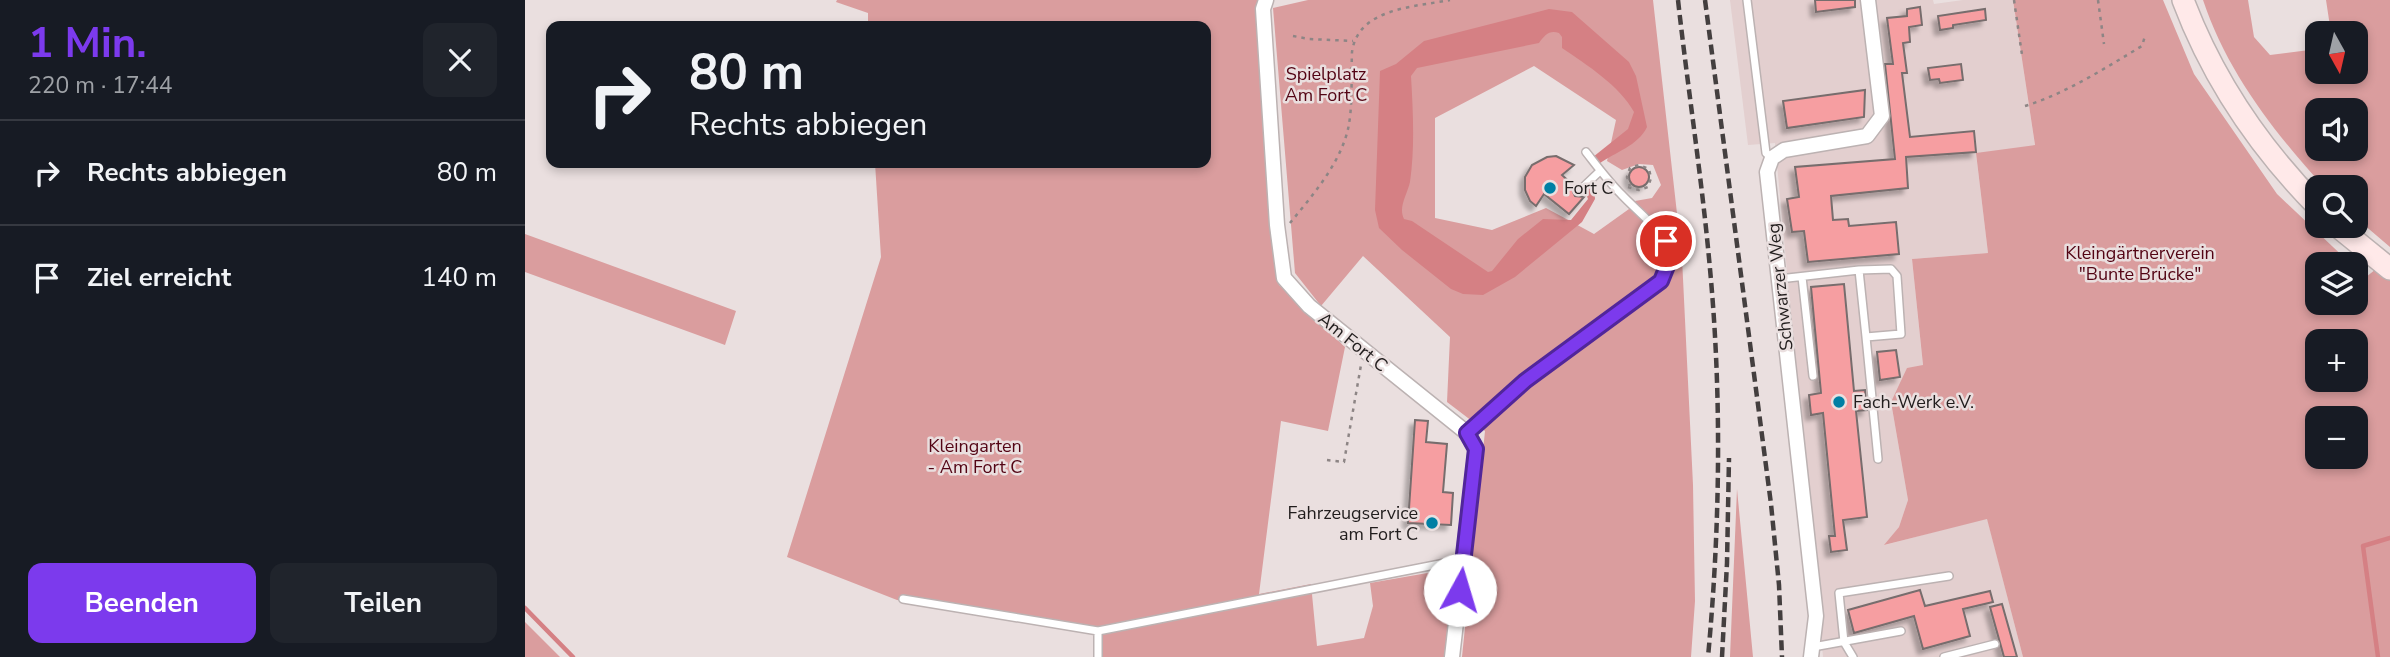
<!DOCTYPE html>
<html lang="de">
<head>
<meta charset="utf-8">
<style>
  :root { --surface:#171b24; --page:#20242c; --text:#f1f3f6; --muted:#9ea1a6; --line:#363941; --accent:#7c3aed }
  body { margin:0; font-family:"Nunito Sans",sans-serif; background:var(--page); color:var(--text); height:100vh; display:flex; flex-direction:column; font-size:26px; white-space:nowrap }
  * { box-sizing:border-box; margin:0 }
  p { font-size:23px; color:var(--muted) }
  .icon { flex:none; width:38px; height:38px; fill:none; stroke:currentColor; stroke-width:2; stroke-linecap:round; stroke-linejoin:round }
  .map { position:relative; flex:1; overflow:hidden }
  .sheet { display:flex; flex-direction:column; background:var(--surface); width:525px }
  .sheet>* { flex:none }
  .banner { position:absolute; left:21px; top:21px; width:665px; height:147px; border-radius:14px; box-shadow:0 4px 10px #0003; background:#171b24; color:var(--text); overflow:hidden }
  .needle { width:46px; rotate:172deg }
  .controls { position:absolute; left:1780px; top:21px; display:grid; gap:14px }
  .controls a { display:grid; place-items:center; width:63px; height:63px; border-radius:14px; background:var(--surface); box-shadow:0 4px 10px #0003; font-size:35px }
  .pin { position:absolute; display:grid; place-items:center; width:60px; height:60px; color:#fff; margin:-30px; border:4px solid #fff; border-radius:50%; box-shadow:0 2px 7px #0007 }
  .me { position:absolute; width:77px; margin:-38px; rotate:6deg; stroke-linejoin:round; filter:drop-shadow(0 0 5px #0008) }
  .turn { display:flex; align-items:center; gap:24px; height:147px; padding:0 28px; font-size:32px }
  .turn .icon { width:91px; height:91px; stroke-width:2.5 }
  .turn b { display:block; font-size:49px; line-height:60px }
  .round { display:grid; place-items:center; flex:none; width:74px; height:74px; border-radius:14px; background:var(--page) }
  .head { display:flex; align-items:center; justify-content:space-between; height:119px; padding:0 28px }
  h1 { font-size:42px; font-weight:700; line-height:52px; color:var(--accent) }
  .action { display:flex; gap:14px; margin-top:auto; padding:14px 28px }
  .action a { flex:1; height:80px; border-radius:14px; background:var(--accent); color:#fff; font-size:28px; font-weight:700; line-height:80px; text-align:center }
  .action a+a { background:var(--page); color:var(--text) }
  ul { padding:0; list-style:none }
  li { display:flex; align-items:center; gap:21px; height:105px; padding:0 28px; border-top:2px solid var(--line) }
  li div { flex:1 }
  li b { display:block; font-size:26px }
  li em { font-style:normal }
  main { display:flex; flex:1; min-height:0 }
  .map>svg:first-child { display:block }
  .built { fill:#e3cfcf }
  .green { fill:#da9d9e; fill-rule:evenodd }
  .water { fill:#d58084 }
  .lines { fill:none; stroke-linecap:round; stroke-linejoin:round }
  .stream { stroke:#d58084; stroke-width:4.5 }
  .building { fill:#f69ea1; stroke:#776d6d; stroke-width:2; filter:url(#shadow) }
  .service-casing { stroke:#bcb2b2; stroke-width:10 }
  .minor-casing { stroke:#bcb2b2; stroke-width:17 }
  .secondary-casing { stroke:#bcb2b2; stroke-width:24 }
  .path { stroke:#8d8585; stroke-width:2.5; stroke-dasharray:3.5 5; stroke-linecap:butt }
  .service { stroke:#fff; stroke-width:7 }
  .minor { stroke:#fff; stroke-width:14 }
  .secondary { stroke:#ffe9e9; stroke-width:21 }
  .rail { stroke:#443f3f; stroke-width:4.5; stroke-dasharray:10 5; stroke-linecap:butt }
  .route-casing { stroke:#51269a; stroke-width:18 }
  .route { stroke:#7c3aed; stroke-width:12 }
  .poi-dot { fill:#007fa4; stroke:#eadfdf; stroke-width:2.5 }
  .labels { text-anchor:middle; stroke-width:5; stroke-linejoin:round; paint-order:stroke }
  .park-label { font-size:18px; fill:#530414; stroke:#eadfdf }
  .poi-label { font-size:18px; fill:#211d1d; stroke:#eadfdf; text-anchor:start }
  .street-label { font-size:18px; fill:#211d1d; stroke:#eadfdf }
</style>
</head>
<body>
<main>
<section class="sheet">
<div class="head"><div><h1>1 Min.</h1><p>220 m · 17:44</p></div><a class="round"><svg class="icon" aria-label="close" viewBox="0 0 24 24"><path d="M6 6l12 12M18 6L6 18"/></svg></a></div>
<ul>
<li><svg class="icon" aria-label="right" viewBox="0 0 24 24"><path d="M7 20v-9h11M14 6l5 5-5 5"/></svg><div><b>Rechts abbiegen</b></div><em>80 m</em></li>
<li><svg class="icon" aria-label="arrive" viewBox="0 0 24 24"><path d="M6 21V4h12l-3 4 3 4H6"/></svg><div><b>Ziel erreicht</b></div><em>140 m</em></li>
</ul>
<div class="action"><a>Beenden</a><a>Teilen</a></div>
</section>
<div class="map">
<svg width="1865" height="657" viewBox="0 0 1865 657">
  <defs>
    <filter id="shadow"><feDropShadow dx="-5" dy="5" stdDeviation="2" flood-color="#0004"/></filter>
  </defs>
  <rect width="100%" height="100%" fill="#eadfdf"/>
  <path class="built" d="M1205,0h203l1,4 29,-4h50l22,146 -59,8 12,99 -76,6 11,107 -32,36 17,98 -9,27 -14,18 102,-27 36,139h-200l-48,-514 -27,2z"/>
  <path class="green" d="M312,0h422l-1,36 6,100 10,122 5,27 66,62 -17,84 -47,-10 -22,173 52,-10 6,62 47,-8 9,-32 -3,-23 69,-12h8l7,7 -7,79h-349v-26l-201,-31 -110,-43 94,-300 -6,-94h331v-137h-338v-13l-32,-11z
    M783,0h345l29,258 11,227 2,116 -4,56h-229l23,-226 -38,-29 3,-65 -87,-81 -42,50 -26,-33 -22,-265zM1009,66l82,54 -9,41 15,9 17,-6 14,1 8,20 -9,13 -17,3 1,3 -42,30 -48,-26 -54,22 -57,-12v-100z
    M1488,0h150l31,74 83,120 74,70h-34v39h38l1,-35 10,9 24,-19v399h-367l-36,-138 -103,26 15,-18 9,-27 -17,-98 16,-34 16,-3 -11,-106 76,-6 -12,-100 59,-8zM1792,341h38v39h-38zM1792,418h38v39h-38z
    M1678,0h45l6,37 16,18 47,-6v23h38v-39h-24l-5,-33h64v247l-34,-29 -1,-31h-31c-50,-55 -97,-115 -121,-187zM1792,110h38v39h-38z
    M0,234l211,77 -11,34 -200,-73z
    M1212,489l16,168h-23z
    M0,622l35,35h-35z"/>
  <path class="water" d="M1024,9l23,3 57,50 7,14 11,51c-9,19 -32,25 -48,37l-6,-7 35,-28 6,-17c-14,-26 -47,-47 -72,-64v-11l-3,-4c-10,-3 -14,2 -20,10l-122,25 -6,8c2,34 4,72 -1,106 -3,13 -12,25 -6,37l8,2 76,51 4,-1 26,-32 25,-20 28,1 17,-21 -4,-10 6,-6 4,3 1,13 -13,23 -67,55 -32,18 -20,-1 -12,-5 -49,-39 -23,-22 -4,-18 5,-139 16,-7 28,-23z"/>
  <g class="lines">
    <path class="stream" d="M0,608l48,49
      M1853,657l-15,-111 27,-8"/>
  </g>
  <path class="building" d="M1290,0h40v7l-39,5z
    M1395,7l2,18 -13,2 1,15 -7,1 4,30h-5l8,64 64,-6 2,21 -70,5 2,31 -77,8 2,24 15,-1 1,7 47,-4 3,32 -91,8 -4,-31 -12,1 -5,-33 12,-2 -4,-30 100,-8 -10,-95h8l-6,-46 20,-2v-7z
    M1460,9l1,11 -33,5v3l-13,2 -2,-14z
    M1436,64l2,16 -23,3 -1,-4 -9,1 -2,-12z
    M1340,90l-1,27 -77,11 -4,-27z
    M1031,156l18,9 -12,10 13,12 -2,5 2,4 9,1 -15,17 -25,-20 -8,12 -6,-5 -5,-11v-13l7,-12 15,-8z
    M1104 177a10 10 0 1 1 20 0a10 10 0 1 1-20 0Z
    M1319,284l10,107 11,-1 2,20 -11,1 11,106 -24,3 4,30 -16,2 -2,-16h6l-12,-123 -12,2 -2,-20 12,-2 -10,-106z
    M1371,350l4,27 -20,3 -3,-28z
    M890,420l13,1 -2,21 21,2 -4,48 10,1 -2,32 -43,-2z
    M1395,590l5,16 65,-15 3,11 -30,7 7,27 -47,13 -9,-33 -60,17 -6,-23z
    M1477,604l15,53h-13l-14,-50z"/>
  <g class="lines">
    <g class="service-casing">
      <path id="service" d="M1222,0l19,153 6,5
        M1054,191l21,-20
        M1277,277l11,99
        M1254,279l80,-9 32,-1 6,7 4,58 -35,3 -7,-67
        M1341,337l12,122
        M942,433l58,-52 123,-89c48,-41 2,-67 -27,-98 -13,-13 -24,-28 -35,-42
        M378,599l195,32 352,-69 13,1
        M1288,647l88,-16
        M573,657v-26
        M1328,657l-9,-15 -5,-49 110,-17
        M1419,657l51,-13"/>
    </g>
    <g class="minor-casing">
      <path id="minor" d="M741,0l-3,9 14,216 7,53 25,28 158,127 9,16 -24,208
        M1286,657l5,-41 -49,-444 5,-14 12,-8 83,-14 15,-20 -14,-116"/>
    </g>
    <g class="secondary-casing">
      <path id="secondary" d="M1658,0c29,77 76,147 134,206
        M1812,226l53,43"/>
    </g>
    <path class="path" d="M1489,0l8,55
      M1573,0l6,44
      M768,36l16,3 44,2
      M1500,106c42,-13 80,-38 117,-60l3,-10
      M1103,187l11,3 9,-3 3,-9 -2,-9 -10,-4 -9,3 -3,9 3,9
      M765,223c22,-27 50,-59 58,-94 5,-22 3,-53 4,-77 6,-44 62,-45 98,-52
      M802,460l17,2 17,-97"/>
    <use href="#service" class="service"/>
    <use href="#minor" class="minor"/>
    <use href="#secondary" class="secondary"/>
    <path class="rail" d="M1153,0c10,90 24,179 32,269 12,129 10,259 -2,388
      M1180,0l66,504 8,81 3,72
      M1197,657l5,-94 2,-105"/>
  </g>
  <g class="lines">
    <g class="route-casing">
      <path id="route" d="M935,590l16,-141 -9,-16 58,-52 136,-100 8,-20 -3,-20"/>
    </g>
    <use href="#route" class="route"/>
  </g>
  <g class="poi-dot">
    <circle cx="1025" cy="188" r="7"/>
    <circle cx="1314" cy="402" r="7"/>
    <circle cx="907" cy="523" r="7"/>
  </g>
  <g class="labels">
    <g class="park-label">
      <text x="801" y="80">Spielplatz<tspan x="801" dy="21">Am Fort C</tspan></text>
      <text x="1615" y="259">Kleingärtnerverein<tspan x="1615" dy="21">"Bunte Brücke"</tspan></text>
      <text x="450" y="452">Kleingarten<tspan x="450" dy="21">- Am Fort C</tspan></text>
    </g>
    <g class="poi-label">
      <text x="1039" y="194">Fort C</text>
      <text x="1328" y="408">Fach-Werk e.V.</text>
      <text x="893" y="519" text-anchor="end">Fahrzeugservice<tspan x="893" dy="21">am Fort C</tspan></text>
    </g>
    <g class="street-label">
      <text transform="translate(1255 287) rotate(-96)" y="6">Schwarzer Weg</text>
      <text transform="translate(828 342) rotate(39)" y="6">Am Fort C</text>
    </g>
  </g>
</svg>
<div class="controls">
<a><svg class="needle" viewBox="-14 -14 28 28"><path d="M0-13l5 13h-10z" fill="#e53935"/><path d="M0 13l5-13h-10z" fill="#9ea1a6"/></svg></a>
<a><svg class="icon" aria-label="sound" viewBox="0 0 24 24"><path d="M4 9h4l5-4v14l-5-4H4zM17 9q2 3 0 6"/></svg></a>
<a><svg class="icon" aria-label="search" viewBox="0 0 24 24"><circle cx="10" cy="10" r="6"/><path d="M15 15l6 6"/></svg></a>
<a><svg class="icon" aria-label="layers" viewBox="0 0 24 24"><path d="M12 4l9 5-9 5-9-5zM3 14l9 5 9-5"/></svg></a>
<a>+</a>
<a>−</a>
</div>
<div class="pin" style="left:1141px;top:241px;background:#d93025"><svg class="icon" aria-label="arrive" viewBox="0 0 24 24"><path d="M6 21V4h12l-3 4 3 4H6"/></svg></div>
<svg class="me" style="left:935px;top:590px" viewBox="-20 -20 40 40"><circle r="19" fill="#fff"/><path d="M0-13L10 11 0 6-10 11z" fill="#7c3aed"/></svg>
<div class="banner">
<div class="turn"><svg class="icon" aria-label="right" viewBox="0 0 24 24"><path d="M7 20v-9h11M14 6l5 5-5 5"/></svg><div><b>80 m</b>Rechts abbiegen</div></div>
</div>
</div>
</main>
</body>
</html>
